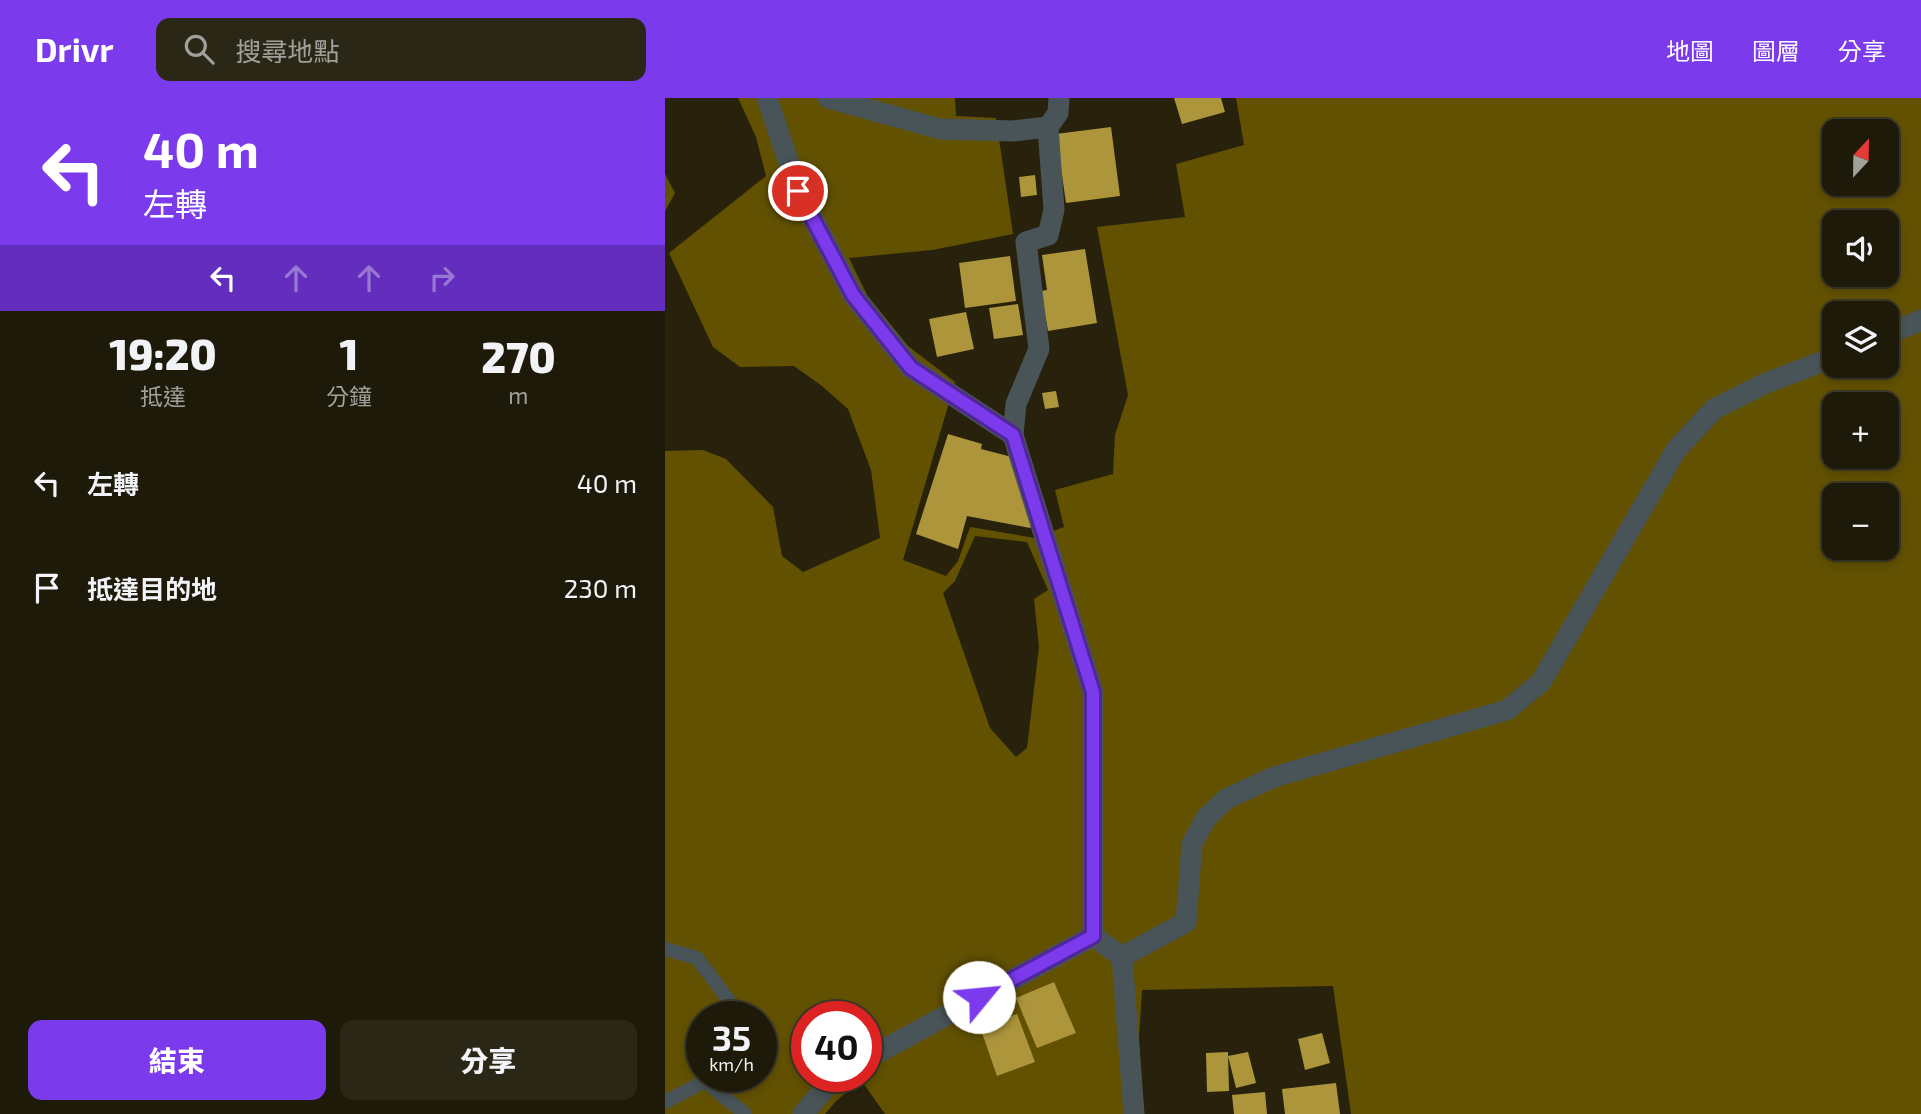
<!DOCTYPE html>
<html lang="zh-TW">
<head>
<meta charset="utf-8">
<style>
  :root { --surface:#1e1a09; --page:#2b2717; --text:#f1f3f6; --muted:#a1a19c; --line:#3c382a; --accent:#7c3aed }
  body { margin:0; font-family:"Exo 2","Noto Sans TC",sans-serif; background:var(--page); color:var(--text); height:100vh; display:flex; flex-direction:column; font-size:26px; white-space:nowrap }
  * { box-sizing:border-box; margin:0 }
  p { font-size:23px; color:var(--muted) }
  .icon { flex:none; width:38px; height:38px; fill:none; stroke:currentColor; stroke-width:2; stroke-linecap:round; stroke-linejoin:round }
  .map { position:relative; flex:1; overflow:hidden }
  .sheet { display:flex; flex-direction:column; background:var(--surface); width:665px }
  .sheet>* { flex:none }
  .hud { background:#7c3aed; color:#fff; overflow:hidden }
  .needle { width:46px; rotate:22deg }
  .buttons { position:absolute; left:1157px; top:21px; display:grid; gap:14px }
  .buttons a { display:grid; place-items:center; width:77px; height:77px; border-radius:14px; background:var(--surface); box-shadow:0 4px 10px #0003,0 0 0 2px var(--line); font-size:35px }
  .speed { position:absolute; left:21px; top:903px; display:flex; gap:14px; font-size:35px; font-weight:700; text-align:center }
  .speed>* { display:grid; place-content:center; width:91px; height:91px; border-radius:50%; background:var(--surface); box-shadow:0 4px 10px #0003,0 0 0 2px var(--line); line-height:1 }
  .speed small { font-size:18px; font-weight:400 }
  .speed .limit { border:10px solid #d22; background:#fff; color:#111 }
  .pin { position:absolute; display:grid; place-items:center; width:60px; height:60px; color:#fff; margin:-30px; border:4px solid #fff; border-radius:50%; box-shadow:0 2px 7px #0007 }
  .me { position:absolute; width:77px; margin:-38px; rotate:62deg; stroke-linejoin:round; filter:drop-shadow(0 0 5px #0008) }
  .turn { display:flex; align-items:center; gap:24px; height:147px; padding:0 28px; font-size:32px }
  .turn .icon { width:91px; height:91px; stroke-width:2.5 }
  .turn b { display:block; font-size:49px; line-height:60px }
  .lanes { display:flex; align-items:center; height:66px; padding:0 28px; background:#0003; justify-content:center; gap:35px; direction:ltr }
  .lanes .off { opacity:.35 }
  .eta { display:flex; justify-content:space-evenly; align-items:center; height:119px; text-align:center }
  .eta b { font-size:42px; font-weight:800; line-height:49px }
  .button { display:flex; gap:14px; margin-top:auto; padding:14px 28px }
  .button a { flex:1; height:80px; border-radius:14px; background:var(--accent); color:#fff; font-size:28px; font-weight:800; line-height:80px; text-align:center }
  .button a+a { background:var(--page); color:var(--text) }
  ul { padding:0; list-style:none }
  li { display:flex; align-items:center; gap:21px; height:105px; padding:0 28px }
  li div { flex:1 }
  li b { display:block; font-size:26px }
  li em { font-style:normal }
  header { display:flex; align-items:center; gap:42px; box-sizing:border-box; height:98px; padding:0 35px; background:var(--accent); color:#fff }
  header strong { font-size:33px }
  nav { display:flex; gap:38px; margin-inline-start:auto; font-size:24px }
  .search { width:490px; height:63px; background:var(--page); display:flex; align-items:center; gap:18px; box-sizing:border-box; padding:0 24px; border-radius:14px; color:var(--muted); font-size:26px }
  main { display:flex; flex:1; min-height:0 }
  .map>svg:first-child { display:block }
  .forest { fill:#625101; fill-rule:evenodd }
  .building { fill:#ac953b }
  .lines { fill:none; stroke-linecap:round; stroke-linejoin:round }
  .service { stroke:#485458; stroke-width:14 }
  .minor { stroke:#485458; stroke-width:21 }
  .tertiary { stroke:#485458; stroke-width:21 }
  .route-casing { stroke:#51269a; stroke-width:18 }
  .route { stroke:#7c3aed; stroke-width:12 }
</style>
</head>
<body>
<header>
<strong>Drivr</strong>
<div class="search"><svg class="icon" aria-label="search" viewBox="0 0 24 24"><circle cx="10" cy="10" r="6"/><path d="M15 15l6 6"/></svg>搜尋地點</div>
<nav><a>地圖</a><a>圖層</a><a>分享</a></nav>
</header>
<main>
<section class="sheet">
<div class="hud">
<div class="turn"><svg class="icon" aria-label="left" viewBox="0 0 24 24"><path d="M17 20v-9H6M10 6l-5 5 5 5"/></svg><div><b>40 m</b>左轉</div></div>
<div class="lanes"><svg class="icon" aria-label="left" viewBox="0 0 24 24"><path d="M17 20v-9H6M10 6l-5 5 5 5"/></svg><svg class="icon off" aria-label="ahead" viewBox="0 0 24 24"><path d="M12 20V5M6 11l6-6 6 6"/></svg><svg class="icon off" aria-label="ahead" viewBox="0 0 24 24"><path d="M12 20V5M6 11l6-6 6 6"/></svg><svg class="icon off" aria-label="right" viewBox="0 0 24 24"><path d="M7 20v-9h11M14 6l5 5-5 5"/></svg></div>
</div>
<div class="eta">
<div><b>19:20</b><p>抵達</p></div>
<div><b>1</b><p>分鐘</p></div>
<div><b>270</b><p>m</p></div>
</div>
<ul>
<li><svg class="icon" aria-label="left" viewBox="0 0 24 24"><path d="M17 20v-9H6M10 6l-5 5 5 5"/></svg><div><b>左轉</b></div><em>40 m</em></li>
<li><svg class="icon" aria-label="arrive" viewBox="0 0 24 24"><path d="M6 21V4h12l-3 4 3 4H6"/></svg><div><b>抵達目的地</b></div><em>230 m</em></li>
</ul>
<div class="button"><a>結束</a><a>分享</a></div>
</section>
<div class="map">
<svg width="1256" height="1016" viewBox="0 0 1256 1016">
  <rect width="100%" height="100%" fill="#28220c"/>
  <path class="forest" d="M73,0h217l1,18 40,2 17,116 -81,16 -83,8 18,37 41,51 47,36 -52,178 43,16 12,-15 12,-34 65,11 29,-11 -9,-37 58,-16 2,-39 13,-40 -31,-168 88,-10 -9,-53 68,-19 -8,-47h685v1016h-570l-18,-128 -191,4 -3,48 5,76h-259l-24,-34 -25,21 -11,13h-160v-663l38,-1 23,9 47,48 9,49 21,16 77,-34 -9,-68 -23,-61 -26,-23 -28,-20 -54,1 -27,-20 -44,-94 97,-77 -10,-39zM1169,33h53v53h-53zM1169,124h53v53h-53zM1169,215h53v53h-53zM1169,306h53v53h-53zM1169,397h53v53h-53zM310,438l52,6 21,48 -14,9 5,48 -12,101 -11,9 -26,-29 -47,-135 12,-12zM37,919h59v59h-59zM142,919h59v59h-59z
    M0,76l10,19 -10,18z"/>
  <path class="building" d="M509,0h47l4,14 -43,12z
    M446,29l9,69 -54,7 -10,-69z
    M370,77l2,20 -16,2 -2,-20z
    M420,151l12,74 -49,8 -7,-40 6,-1 -5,-35z
    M345,158l6,45 -51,7 -6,-45z
    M353,206l5,31 -29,4 -5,-31z
    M301,214l8,37 -37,8 -8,-38z
    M391,293l3,16 -14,2 -3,-16z
    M283,336l34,10 -1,5 31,8 22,65 -4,6 -63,-12 -9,33 -42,-15z
    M389,884l22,51 -39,15 -21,-50z
    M352,916l18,48 -38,14 -17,-49z
    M657,935l8,30 -25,7 -7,-31z
    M563,954l1,39 -22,1 -1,-39z
    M583,954l8,31 -20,5 -8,-32z
    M671,985l4,31h-55l-3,-25z
    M600,994l2,22h-33l-2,-19z"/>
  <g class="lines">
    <path class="service" d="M0,851l32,9 42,56 -1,3
      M40,983l40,33
      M0,1004l40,-21 2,-5"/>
    <path class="minor" d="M163,0l112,31 73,2 35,-4 10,-14 1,-15
      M348,337l3,-31 23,-55 -13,-107 22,-7 6,-25 -6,-83"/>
    <path class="tertiary" d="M102,0l31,92 55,105 58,73 102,67 80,257v244l29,21 12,157
      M1222,237l34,-15
      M457,859l64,-35 6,-78 14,-26 20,-19 48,-22 233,-67 34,-28 135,-232 38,-41 52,-26 68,-26
      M201,961l227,-123
      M138,1016l33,-38"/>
  </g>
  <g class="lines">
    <g class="route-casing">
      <path id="route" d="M133,93l55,104 58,73 102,67 80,257v244l-114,61"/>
    </g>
    <use href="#route" class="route"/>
  </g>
</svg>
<div class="buttons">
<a><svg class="needle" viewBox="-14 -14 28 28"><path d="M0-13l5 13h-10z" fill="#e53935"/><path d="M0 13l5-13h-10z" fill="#a1a19c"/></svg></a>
<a><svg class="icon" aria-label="sound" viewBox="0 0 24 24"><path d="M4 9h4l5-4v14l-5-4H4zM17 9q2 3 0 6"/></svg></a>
<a><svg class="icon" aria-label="layers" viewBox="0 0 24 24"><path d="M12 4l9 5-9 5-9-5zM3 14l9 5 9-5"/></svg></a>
<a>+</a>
<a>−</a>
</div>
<div class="speed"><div>35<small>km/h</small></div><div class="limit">40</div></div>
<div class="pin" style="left:133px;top:93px;background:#d93025"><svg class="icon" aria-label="arrive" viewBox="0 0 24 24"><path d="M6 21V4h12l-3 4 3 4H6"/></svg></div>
<svg class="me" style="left:314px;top:899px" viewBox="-20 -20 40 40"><circle r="19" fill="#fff"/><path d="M0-13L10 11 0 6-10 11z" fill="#7c3aed"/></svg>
</div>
</main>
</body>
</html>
